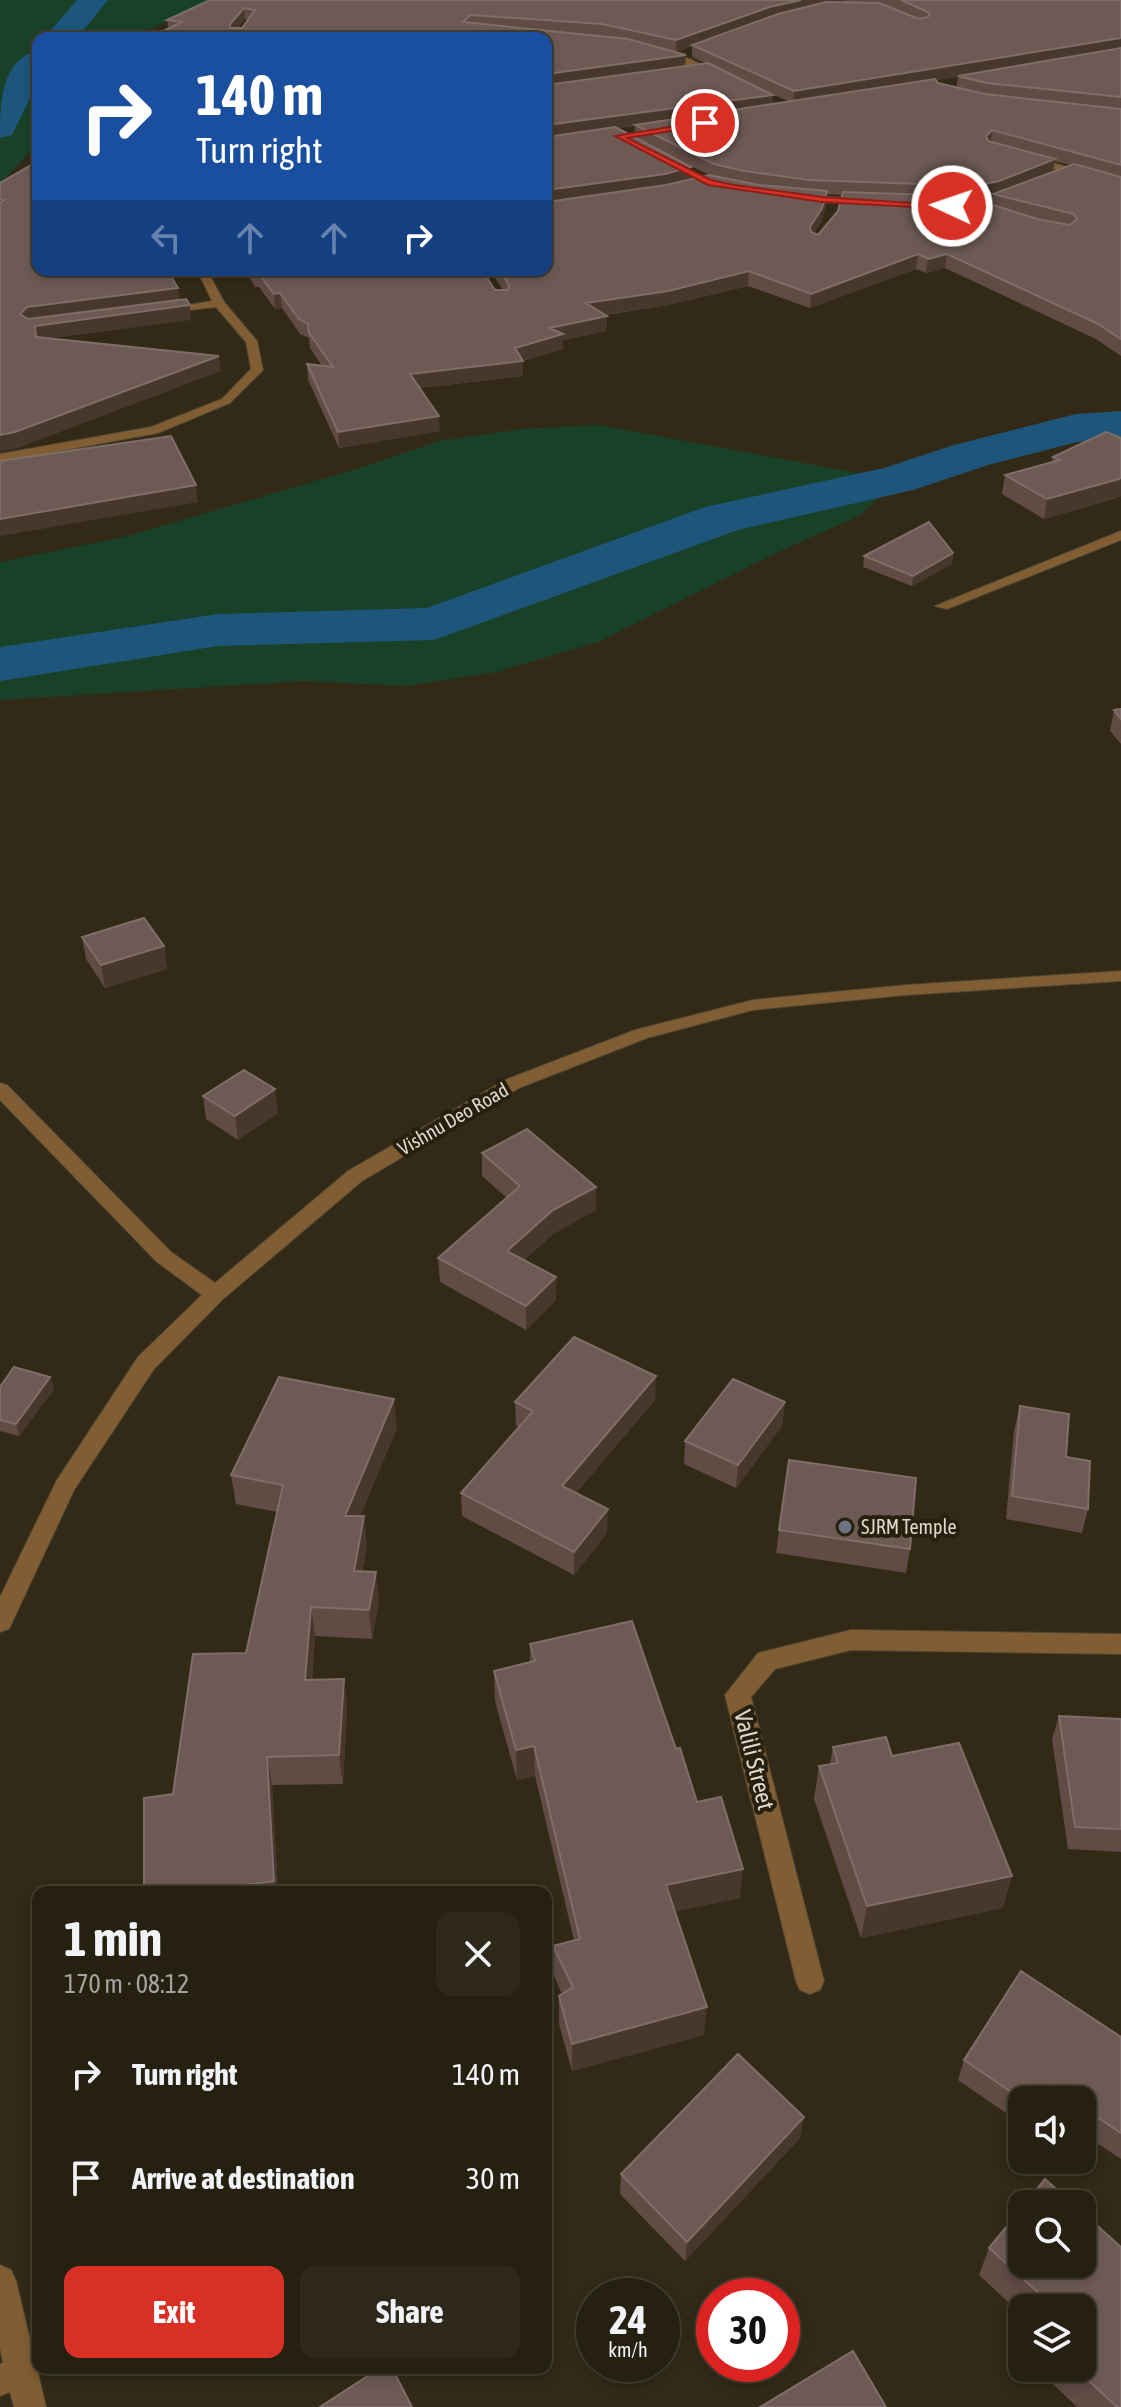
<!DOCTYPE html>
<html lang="en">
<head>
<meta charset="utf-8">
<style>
  :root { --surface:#262011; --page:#2e281a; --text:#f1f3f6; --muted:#a4a39f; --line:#423e31; --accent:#d93025 }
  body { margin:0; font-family:"Asap Condensed",sans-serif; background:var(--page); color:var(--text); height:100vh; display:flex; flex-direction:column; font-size:30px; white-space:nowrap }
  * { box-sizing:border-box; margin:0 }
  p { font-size:26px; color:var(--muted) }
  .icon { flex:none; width:44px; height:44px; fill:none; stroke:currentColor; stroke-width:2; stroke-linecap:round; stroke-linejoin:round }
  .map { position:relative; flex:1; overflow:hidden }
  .details { position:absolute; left:32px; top:1886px; width:520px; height:488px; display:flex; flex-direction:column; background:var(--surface); border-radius:16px; box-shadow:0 4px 12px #0003,0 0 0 2px var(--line) }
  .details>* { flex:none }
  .hud { position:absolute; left:32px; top:32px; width:520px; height:244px; border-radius:16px; box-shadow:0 4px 12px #0003,0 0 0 2px var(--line); background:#1a4fa0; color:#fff; overflow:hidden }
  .buttons { position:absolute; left:1008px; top:2086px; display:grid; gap:16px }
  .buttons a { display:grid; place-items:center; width:88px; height:88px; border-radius:16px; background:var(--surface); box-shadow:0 4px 12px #0003,0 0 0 2px var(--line); font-size:40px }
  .speed { position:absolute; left:576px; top:2278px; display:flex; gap:16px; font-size:40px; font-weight:700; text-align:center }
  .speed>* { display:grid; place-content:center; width:104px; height:104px; border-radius:50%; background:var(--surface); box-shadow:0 4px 12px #0003,0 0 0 2px var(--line); line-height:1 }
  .speed small { font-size:20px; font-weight:400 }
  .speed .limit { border:12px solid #d22; background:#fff; color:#111 }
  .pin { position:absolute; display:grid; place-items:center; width:68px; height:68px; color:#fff; margin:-34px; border:4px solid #fff; border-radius:50%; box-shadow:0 2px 8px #0007 }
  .me { position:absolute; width:88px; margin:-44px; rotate:273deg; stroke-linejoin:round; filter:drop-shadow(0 0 6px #0008) }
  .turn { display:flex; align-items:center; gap:28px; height:168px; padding:0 32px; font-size:36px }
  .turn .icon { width:104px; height:104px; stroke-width:2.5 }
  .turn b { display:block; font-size:56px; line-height:68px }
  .lanes { display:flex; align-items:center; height:76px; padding:0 32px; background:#0003; justify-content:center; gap:40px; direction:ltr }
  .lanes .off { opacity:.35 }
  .round { display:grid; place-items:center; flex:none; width:84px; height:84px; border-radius:16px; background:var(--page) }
  .headline { display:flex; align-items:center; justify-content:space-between; height:136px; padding:0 32px }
  h1 { font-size:48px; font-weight:700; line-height:60px }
  .button { display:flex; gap:16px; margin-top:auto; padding:16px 32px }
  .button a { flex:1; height:92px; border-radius:16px; background:var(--accent); color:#fff; font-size:32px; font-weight:700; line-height:92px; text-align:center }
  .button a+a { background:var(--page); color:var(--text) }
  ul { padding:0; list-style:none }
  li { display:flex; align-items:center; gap:24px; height:104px; padding:0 32px }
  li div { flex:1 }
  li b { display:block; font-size:30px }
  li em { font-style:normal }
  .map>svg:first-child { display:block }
  .green { fill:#194128 }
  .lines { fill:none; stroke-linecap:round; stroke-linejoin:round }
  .river { fill:#1e567b; fill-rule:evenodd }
  .minor-casing { stroke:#4e4634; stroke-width:2 }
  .minor { fill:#805d32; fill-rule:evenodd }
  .wall { fill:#604b45; fill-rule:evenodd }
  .shaded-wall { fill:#48372d }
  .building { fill:#6d5a54; stroke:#7f6e67; stroke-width:2; fill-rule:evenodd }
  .route { fill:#d93025; stroke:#8d1f18; stroke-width:2 }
  .worship-dot { fill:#6b7280; stroke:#28200e; stroke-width:3 }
  .labels { text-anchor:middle; stroke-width:8; stroke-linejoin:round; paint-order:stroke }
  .street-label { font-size:20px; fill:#ded9cd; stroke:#28200e }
  .poi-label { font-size:20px; fill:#ded9cd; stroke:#28200e; text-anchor:start }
  .near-street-label { font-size:24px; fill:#ded9cd; stroke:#28200e }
</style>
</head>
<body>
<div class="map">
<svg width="1121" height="2407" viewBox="0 0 1121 2407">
  <rect width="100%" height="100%" fill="#322a17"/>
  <path class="green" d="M0,0h257l-43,1 -84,37h-92v106l-38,40z
    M599,425l297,55 -35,35 -85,38 -178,89 -101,30 -90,14 -103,-5 -304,19v-138l124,-25 236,-69 79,-27 83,-12z"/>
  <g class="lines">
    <path class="river" d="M77,0h31l-31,38h-33z
      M38,50v32l-26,53 -12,3c0,-32 0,-78 38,-88z
      M1121,411v28l-44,3 -89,23 -75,25 -175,40 -304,110 -216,6 -218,35v-34l218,-33 209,-6 278,-101 179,-39 70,-23 122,-31z"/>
    <g class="minor-casing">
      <path id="minor" d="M660,50l30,9 33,17 -7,2 -59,-24z
        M1029,156l92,26v6l-95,-27z
        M800,195l66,4 5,3 -5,3 -63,-5z
        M197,270h10l17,32 33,39 6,29 -33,33 -72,30 -158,29v-8l151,-27 71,-28 29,-30 -5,-27 -30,-35 -52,6 -5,-3 53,-9z
        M1121,531v9l-174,69 -12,-3z
        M1121,971v10l-215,14 -153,15 -106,28 -128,50 -157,93 -139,118 -69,70 -80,121 -65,139 -9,3v-35l57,-117 81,-123 64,-62 -45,-33 -157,-162v-17l7,2 164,167 44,31 133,-112 157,-91 130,-50 118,-30 153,-15z
        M851,1630l270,4v20l-270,-4 -76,19 -24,28 73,284 -4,9 -10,4 -10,-4 -4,-9 -71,-286 33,-42z
        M0,2265l11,5 5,11 30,126h-32l-4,-15 -10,4v-32l3,-1 -3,-15z"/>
    </g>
    <use href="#minor" class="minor"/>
  </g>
  <path class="wall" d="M210,0h911v356l-25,-17 -151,-71 -19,5 -10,-4 -106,39 -62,-22 -80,19 -63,10 2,1 -1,15 -43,9v9l-40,12v15l-103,12 20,43 -101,17 -31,-68 -1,-16 15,2 -12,-18 -1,-10 -9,-4 -18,-26 -7,1 -16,-22h-4l-9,-17h236l13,20h8l-13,-20h56l-378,-241 -1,-9zM245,19l3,1 -6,8h-5zM692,46v11l13,6 -20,3 1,-11 -10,-3zM958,77l-2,10 -18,-4 -2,-3zM761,89l27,12 -16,3 1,-9zM635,126l-1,11 -17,-9zM641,141l68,34 -18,4v-12zM1054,161l17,4 -18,7zM827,194l16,1 -5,16 -20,24 -4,-2 7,-11 5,-17zM993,195l-1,10 -19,-6z
    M1121,438v58l-5,2 -72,21 -42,-25 3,-19 47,-13 1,-5z
    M953,553l-1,11 -40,22 -49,-19 1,-11z
    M1121,709v35l-11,-13 4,-21z
    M82,937l82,9 3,23 -62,19 -19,-29z
    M203,1096l75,17 -40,27 -32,-21z
    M482,1153l114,34v23l-43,24 -29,26 32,17v23l-30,30 -86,-48 -2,-24 69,-60 -25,-22z
    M50,1377l4,12 -35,47 -19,-5v-44z
    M655,1400l-79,93 31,40 -33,42 -112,-59 -1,-23 58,-66 -3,-2 -1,-23z
    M785,1402l-3,24 -46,62 -52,-24 1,-23z
    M1020,1406l68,103 -6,24 -76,-14 8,-89z
    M397,1428l-37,88 7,30 -5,25 17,30 -7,38 -57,-3 -3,44 32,-1 3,29 -4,76 -71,1 6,107h-134l29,-98 73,-141 31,-141 -41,-8 -5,-29z
    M779,1530l131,19 -4,24 -130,-20z
    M530,1644l146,105 21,53 43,96 -65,13 29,124 -132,36 -13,-47v-28l3,-2 -9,-20v-28l21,-6 -39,-164 -18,4 -22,-79 -1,-30 36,-9z
    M1059,1716l62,3v133l-53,-3 -16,-110z
    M833,1747l59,9 111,152 -142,30 -47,-139 5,-33 11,-2z
    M1121,2037v122l-39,-26v-33h-60v24l-64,-44 6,-20z
    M800,2138l-115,123 -65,-67 1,-20z
    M989,2248l93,16 39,143h-44l-41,-39h46v-60h-60v7l-43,-40z"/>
  <path class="shaded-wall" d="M801,0h47l-79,18 -93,34v-12l94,-33z
    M244,8l1,11 -14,17 -1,-12z
    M1121,38v12l-328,54 1,-13z
    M686,55l-1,12 -139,19v-12z
    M773,95l-1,12 -226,31v-13z
    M992,130l-1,13 -7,6 2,-13z
    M1055,159l-2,13 -60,22v1l-18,4 1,-13z
    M691,167v13l-27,7 -118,17v-14z
    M827,191l-1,14 -5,17 -13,19 2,-14z
    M918,254l-2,15 -106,39 1,-14z
    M947,254l-2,14 -19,5 2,-14z
    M749,271l-1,15 -80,19 -82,12v-14z
    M178,288l2,14 -150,20 -10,-8 7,-7z
    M280,293l2,15 -7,1 -1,-15z
    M190,305l1,15 -153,20 -2,-3 -1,-11z
    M607,316l-1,15 -43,9v9l-41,12h1v15l-113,13v-15l140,-46z
    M219,356l2,15 -203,77 -18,3v-16z
    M439,416l1,15 -101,17 -1,-16z
    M1121,478v18l-77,23 3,-20z
    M196,485l2,17 -198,34v-17z
    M953,553l-1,11 -40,22 1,-10z
    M164,946l3,23 -62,19 -4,-23z
    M275,1089l3,24 -40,27 -3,-24z
    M596,1187v23l-43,24 -46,41v-24l46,-41z
    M556,1277v23l-30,30v-24z
    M656,1376l-1,24 -93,109v-23z
    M50,1377l4,12 -35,47 -3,-12z
    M394,1399l3,29 -49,117 -3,-29z
    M785,1402l-3,24 -46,62 2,-23z
    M608,1509l-1,24 -33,42v-23z
    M364,1516l3,30 -10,54 -3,-29z
    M376,1572l3,29 -7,38 -3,-29z
    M311,1607l4,29 -6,73 -4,-29z
    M344,1679l3,29 -4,76 -4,-29z
    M534,1746l1,30 -18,4 -1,-30z
    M267,1757l5,28 6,107h-2l-2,-11z
    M743,1869l-3,29 -76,16 2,-29z
    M1012,1876l-9,32 -142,30 6,-32z
    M707,2007l-3,28 -132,36v-27z
    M804,2117l-4,21 -115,123 2,-19z"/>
  <path class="building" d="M210,0h591l-31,7 -94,33 -74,-16 -132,-9 -7,7 165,17 58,16 -140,19v-36h-397l33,-16 -15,-2zM244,8l11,2 -13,18h-12v-4z
    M901,0h220v38l-327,53 -102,-46 86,-31 48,-12 53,1 40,16 9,-2 2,-4z
    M1121,48v49l-135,-14 -28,-7z
    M708,63l65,32 -227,30v-40z
    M935,79l3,4 47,11 136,15v56l-129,-35 -6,6 2,5 67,18 -56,22 -23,5 -167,-6 -65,-9 -30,-7 -79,-39z
    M615,127l76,40 -26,7 -119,16v-53z
    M38,161v109h129l11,18 -151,19 -7,7 8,5 158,-20 4,6 -155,21 1,11 183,19 -204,76 -15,3v-233l4,-2 -4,-1v-16z
    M1074,164l47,13v162l-23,-15 -151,-70 -19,5 -10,-5 -107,40 -62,-23 -81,20 -82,12 21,13 -57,12 13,6 -48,14 8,13 -113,13 29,42 -101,16 -31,-68 26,3 -24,-34 -1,-9 -9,-5 -19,-26 -6,1 -16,-21h-4l-2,-3h230l13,20h13l1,-5 -10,-15h47v-68l120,-17 43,-10 50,10 68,6 -5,17 -12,19 1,5 7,3 20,-24 5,-19 122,4 72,23 32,6 8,-5 -3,-6 -81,-20z
    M1106,432l15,6v40l-2,1 -72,20 -42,-24 55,-15 -7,-3z
    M171,436l25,49 -196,34v-58z
    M929,522l24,31 -40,23 -49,-20z
    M1121,709v10l-7,-9z
    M144,918l20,28 -63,19 -19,-28z
    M244,1070l31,19 -40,27 -32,-20z
    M527,1129l69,58 -43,23 -46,41 49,26 -30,29 -88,-48 82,-72 -38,-33z
    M574,1337l82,39 -94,110 46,23 -34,43 -113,-59 72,-82 -18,-9z
    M14,1367l36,10 -34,47 -16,-4v-33z
    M279,1377l115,22 -49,117h19l-10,55 22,1 -7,38 -58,-3 -6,73 39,-1 -5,76 -72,2 7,124 -79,11h-51v-94l29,-4 20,-140 53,-1 37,-168 -52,-10z
    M733,1379l52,23 -47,63 -53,-24z
    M1020,1406l49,8 -3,43 24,4 -2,48 -76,-13z
    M789,1460l127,18 -6,71 -131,-19z
    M632,1621l44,128 4,-1 17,54 24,-5 22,72 -77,16 41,122 -135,37 -13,-48 14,-9 -20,-41 27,-7 -46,-193 -18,4 -22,-79 41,-10 -5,-17z
    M1059,1716l62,3v110l-46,-2z
    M886,1737l6,19 67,-13 53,133 -145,30 -48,-140 19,-3 -5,-16z
    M1021,1971l100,66v96l-39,-26v-7h-10l-22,-15 -9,15h-18l-59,-40z
    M738,2054l66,63 -117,125 -66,-68z
    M1045,2179l28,25h-48z
    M1022,2208v56h60v-52l39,35v160h-4l-42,-39h7v-60h-32l2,-3 -63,-57z
    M853,2351l33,56h-126z
    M380,2368h12l20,39h-92z"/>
  <path class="route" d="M705,121l3,4 -81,13 84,42 23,5 88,12 134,9 -4,3 -130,-7 -114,-17 -93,-49z"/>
  <circle class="worship-dot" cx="845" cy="1527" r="8"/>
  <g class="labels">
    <g class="street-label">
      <text transform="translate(453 1119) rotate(-30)" y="7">Vishnu Deo Road</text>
    </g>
    <g class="poi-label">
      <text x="861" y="1534">SJRM Temple</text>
    </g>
    <g class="near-street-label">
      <text transform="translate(754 1760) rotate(76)" y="8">Valili Street</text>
    </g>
  </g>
</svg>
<div class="buttons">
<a><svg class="icon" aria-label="sound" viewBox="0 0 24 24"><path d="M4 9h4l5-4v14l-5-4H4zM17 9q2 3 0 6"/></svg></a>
<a><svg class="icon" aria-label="search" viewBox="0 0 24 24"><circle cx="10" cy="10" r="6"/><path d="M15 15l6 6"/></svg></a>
<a><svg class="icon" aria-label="layers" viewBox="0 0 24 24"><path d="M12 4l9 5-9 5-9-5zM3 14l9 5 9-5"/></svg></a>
</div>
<div class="speed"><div>24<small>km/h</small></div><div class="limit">30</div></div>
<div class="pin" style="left:705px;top:123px;background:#d93025"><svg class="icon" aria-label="arrive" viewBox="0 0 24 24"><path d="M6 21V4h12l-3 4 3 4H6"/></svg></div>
<svg class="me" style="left:952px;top:206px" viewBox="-20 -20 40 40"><circle r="17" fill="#d93025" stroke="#fff" stroke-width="3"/><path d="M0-11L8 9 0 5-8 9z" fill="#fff"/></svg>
<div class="hud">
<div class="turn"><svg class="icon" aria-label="right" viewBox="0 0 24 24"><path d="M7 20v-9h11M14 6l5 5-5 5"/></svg><div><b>140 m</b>Turn right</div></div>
<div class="lanes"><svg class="icon off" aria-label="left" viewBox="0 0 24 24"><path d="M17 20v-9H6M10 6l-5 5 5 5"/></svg><svg class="icon off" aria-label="ahead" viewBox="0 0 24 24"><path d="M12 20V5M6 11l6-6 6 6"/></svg><svg class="icon off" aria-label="ahead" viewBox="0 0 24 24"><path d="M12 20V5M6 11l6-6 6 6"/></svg><svg class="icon" aria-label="right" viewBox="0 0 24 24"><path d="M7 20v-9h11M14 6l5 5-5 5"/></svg></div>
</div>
<section class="details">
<div class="headline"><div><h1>1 min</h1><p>170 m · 08:12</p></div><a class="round"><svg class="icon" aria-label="close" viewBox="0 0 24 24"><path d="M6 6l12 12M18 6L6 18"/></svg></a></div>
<ul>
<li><svg class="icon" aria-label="right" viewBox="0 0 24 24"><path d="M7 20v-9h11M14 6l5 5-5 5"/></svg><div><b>Turn right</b></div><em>140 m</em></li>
<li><svg class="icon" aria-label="arrive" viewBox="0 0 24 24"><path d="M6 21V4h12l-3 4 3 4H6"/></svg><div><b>Arrive at destination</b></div><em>30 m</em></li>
</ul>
<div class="button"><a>Exit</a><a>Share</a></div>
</section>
</div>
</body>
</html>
